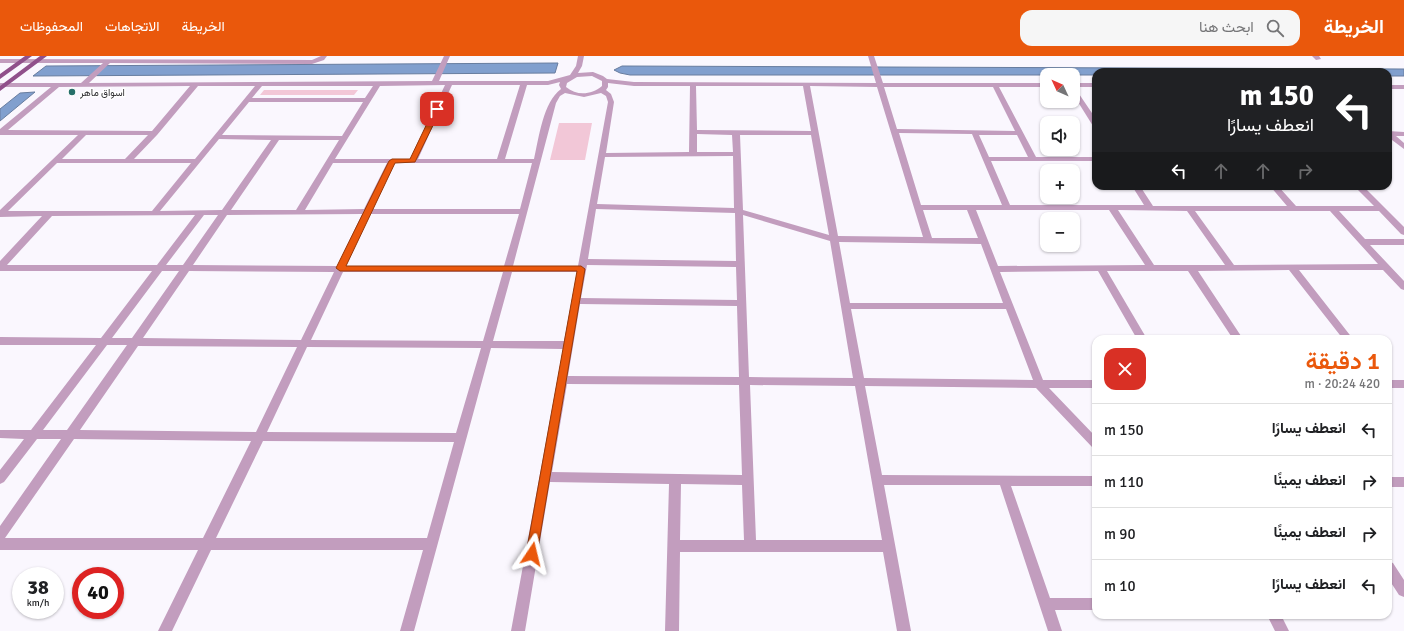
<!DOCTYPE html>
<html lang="ar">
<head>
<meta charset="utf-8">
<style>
  :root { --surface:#fff; --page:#f6f6f6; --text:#202124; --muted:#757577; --line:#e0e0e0; --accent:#ea580c }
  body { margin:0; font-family:Signika,Vazirmatn,sans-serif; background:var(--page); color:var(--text); direction:rtl; height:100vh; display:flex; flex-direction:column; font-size:15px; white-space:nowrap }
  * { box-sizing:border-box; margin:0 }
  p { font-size:13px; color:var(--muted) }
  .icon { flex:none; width:22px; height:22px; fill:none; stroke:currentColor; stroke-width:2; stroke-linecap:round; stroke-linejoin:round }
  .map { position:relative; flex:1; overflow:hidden; direction:ltr }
  .details { position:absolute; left:1092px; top:279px; width:300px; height:284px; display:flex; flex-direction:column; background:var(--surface); border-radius:12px; box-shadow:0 1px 3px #0004; direction:rtl }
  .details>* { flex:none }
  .hud { position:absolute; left:1092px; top:12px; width:300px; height:122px; border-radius:12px; box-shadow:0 1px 3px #0004; direction:rtl; background:#202124; color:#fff; overflow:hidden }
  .needle { width:26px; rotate:314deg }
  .fabs { position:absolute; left:1040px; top:12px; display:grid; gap:8px }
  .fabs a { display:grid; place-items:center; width:40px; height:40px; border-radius:8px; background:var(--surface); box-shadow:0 1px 3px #0004; font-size:20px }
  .speed { position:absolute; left:12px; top:511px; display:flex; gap:8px; font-size:20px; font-weight:700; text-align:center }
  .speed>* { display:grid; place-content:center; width:52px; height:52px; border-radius:50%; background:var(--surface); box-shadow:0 1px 3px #0004; line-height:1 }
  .speed small { font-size:10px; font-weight:400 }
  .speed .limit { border:6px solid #d22; background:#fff; color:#111 }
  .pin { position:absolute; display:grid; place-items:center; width:34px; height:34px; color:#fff; margin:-17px; border-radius:8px; box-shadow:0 2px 6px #0006 }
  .me { position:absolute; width:44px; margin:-22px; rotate:10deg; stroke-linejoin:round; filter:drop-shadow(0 0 3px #0008) }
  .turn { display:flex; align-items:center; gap:14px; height:84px; padding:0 12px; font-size:18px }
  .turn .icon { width:52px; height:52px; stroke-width:2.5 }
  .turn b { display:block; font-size:28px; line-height:34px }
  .lanes { display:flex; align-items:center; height:38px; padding:0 12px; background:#0003; justify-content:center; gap:20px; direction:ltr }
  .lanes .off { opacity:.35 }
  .round { display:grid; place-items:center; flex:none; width:42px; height:42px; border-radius:12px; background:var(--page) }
  .overview { display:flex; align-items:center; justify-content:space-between; height:68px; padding:0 12px }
  h1 { font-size:24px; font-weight:600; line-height:30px; color:var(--accent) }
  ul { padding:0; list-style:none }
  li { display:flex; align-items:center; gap:12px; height:52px; padding:0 12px; border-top:1px solid var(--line) }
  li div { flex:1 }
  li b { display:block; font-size:15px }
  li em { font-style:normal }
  header { display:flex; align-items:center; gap:24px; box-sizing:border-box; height:56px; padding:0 20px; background:var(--accent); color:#fff }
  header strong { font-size:19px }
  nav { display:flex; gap:22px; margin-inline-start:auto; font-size:14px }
  .search { width:280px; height:36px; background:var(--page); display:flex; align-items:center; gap:10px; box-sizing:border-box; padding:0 14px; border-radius:12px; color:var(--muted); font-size:15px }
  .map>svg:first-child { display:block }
  .green { fill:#f2c7d7 }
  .water { fill:#819fce; stroke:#687d9f }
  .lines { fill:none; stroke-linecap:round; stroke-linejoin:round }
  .minor { fill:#c29dbe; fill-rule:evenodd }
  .major { fill:#90508b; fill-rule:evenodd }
  .route { fill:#ea580c; stroke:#983908 }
  .poi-dot { fill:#266f69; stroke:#fff; stroke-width:1.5 }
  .labels { text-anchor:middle; stroke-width:3; stroke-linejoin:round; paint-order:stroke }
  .far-poi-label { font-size:10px; fill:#2f2e31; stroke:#fff; text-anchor:start }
</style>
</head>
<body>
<header>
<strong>الخريطة</strong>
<div class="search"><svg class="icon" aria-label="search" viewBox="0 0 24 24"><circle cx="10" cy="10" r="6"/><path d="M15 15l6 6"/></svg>ابحث هنا</div>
<nav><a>الخريطة</a><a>الاتجاهات</a><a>المحفوظات</a></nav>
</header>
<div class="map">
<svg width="1404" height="575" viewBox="0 0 1404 575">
  <rect width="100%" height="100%" fill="#faf7fe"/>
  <path class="green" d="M264,34h94l-4,5h-94z
    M559,67h33l-7,37h-35z"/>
  <path class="water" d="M558,7l-3,10 -522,3 13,-10z
    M622,10l782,3v7h-16v-4h-292v3h-466l-10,-2 -6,-3z
    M35,36l-35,29v-12l20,-16z"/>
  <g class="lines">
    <path class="minor" d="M321,0h6l-3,4 -12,4 -202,-1 -21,20 343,-2 12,-25h6l-11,25h109l22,-6 6,-9 2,-10h6l-2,10 -4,7 15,-1 10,4 4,3 27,3 242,1 -8,-27h6l9,27h164v4h-48l37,70h60v4h-105l19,44h134l-12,-19h8l13,20h134l-17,-20h8l18,20h78l-20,-20h9l41,41v8l-3,-1 -22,-23h-40l26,28h39v6h-34l34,36v9l-3,-1 -18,-19h-84l54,69h-10l-54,-69 -91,1 45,68h-10l-45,-68h-81l40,68h-10l-39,-68 -98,1 43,108h53v8h-47l47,49v12l-4,-2 -56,-59 -171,-2 17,89 214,1v10h-85l39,112h46v12h-41l7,21h-14l-48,-146h-116l27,146h-14l-14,-79h-203l-1,79h-14l4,-147 -119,-2 -25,149h-14l52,-282 -72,-1 -77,283h-14l23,-81h-212l-39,81h-14l40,-81h-198v-24l61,-87h-24l-33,43 -4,2v-14l24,-31 -24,-1v-8h31l65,-85h-96v-8l101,1 51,-67h-152v-10l42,-45 -42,1v-7l78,-75h-78v-6l51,-42h-51v-4h81l22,-20h-103v-4l312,1zM592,20l10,5v5c-11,9 -25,10 -36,1l1,-4 10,-6zM560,26l-1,3 2,4c-18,13 -22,49 -27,70h-29l22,-74h21zM608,27l26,3h56l-1,66 -83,1 8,-51 -3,-8 -5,-4 2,-3zM445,29l-35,74h-75l45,-73zM452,29h68l-23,74h-79zM190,30l-38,45 -144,-1 51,-43zM198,30h57l-60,73h-61l23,-24zM262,30h111l-8,12h-113zM696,30h107l8,45 -114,-1zM810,30l67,1 46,150 -85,-1zM884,31h109l22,44 -118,-2zM565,37l19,4 17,-4 5,3 2,6 -30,164h-65l43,-163 4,-7zM249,46h114l-21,34 -120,-1zM899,77l73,1 30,71h-81zM697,78l35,1 1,17h-36zM86,79h62l-23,24h-63zM740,79h71l18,100 -86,-25zM979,79h38l11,22h-39zM219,83l52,1 -49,70 -62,1zM279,84h60l-43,70h-65zM733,100l1,52 -137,-4 8,-47zM57,107h134l-39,48h-144zM333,107h54l-23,46 -59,1zM395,107h137l-12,46h-147zM596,153l139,4 1,48 -148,-2zM923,154h44l11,28h-46zM976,154h133l36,55 -147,1zM1118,154l69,1 38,54h-71zM1195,155h135l48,53 -144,1zM362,158l-25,52 -144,-1 34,-50zM370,158h149l-15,52h-158zM195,159l-38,50h-150l45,-49zM204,159h14l-35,50h-17zM743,159l87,26 23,137 -104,-1zM839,186l142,2 22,59h-153zM587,209l149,2 1,33 -156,-2zM162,215h17l-47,67h-20zM189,215l145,1 -33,68 -158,-2zM343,216h160l-20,69 -172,-1zM512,216h65l-13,69h-71zM580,248l157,2 2,71 -171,-1zM851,253h155l27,71 -169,-2zM107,289h20l-60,85h-24zM138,290l159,1 -41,85 -176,-2zM307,291l174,1 -25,85 -189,-1zM567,328l172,1 3,90 -190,-3zM750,329l105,1 27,154h-126zM74,383l177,2 -48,97h-198zM263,385l191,1 -27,96h-211zM681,428l61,1 2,55h-64z
      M1312,0h7l2,3 -5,1z
      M1073,27h23v4h-23l2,1 21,31v7h-3l-20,-32z
      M1388,29h16v4h-16z
      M1388,75l16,1v4h-8l8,7v6l-16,-12z
      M1388,324h16v8h-16z
      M1388,421h16v10h-16z
      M1388,505l5,2 11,17v17l-5,-2 -11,-17z
      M1267,559h14l8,16h-14z"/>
    <path class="major" d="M25,0h7l-32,23v-5z
      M40,0h7l-47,35v-5z"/>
  </g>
  <path class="route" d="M437,51l4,2 -26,53 -20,1 -49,103h235l4,3 -48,285 -1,4 -4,1 -5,-1 -1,-4 51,-283h-237l-4,-3 53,-107 3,-2h18l24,-50z"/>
  <circle class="poi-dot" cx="72" cy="36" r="4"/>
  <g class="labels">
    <g class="far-poi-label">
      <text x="80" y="40">اسواق ماهر</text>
    </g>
  </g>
</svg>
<div class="fabs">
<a><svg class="needle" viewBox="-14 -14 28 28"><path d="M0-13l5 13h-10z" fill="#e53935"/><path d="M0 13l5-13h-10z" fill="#757577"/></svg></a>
<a><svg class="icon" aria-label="sound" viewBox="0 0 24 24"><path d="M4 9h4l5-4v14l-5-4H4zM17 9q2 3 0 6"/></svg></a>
<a>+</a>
<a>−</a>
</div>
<div class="speed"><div>38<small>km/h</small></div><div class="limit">40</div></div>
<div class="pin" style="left:437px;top:53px;background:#d93025"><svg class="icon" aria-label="arrive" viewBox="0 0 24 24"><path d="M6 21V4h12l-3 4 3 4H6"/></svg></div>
<svg class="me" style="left:532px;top:498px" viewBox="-20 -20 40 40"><path d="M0-17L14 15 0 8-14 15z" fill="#ea580c" stroke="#fff" stroke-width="4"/></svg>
<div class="hud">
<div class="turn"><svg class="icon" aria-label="left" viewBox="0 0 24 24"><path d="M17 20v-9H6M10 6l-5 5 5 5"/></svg><div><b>150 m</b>انعطف يسارًا</div></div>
<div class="lanes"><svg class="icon" aria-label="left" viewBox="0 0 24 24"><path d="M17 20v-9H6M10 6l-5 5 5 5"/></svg><svg class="icon off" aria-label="ahead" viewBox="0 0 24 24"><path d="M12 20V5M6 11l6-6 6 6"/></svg><svg class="icon off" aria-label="ahead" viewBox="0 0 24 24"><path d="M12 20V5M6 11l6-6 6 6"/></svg><svg class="icon off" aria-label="right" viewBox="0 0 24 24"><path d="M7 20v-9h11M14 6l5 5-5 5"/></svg></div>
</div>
<section class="details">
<div class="overview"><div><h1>1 دقيقة</h1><p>420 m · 20:24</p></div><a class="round" style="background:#d93025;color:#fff"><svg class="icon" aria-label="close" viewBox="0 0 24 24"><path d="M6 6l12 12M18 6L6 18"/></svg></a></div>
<ul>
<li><svg class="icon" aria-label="left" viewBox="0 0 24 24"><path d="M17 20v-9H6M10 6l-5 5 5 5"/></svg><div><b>انعطف يسارًا</b></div><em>150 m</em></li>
<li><svg class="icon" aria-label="right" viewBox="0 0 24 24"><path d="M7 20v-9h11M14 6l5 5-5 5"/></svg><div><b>انعطف يمينًا</b></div><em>110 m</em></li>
<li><svg class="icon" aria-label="right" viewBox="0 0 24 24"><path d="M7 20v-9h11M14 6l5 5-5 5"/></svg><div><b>انعطف يمينًا</b></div><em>90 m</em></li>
<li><svg class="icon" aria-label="left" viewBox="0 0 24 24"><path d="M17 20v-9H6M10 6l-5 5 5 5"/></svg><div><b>انعطف يسارًا</b></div><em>10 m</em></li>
</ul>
</section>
</div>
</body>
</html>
